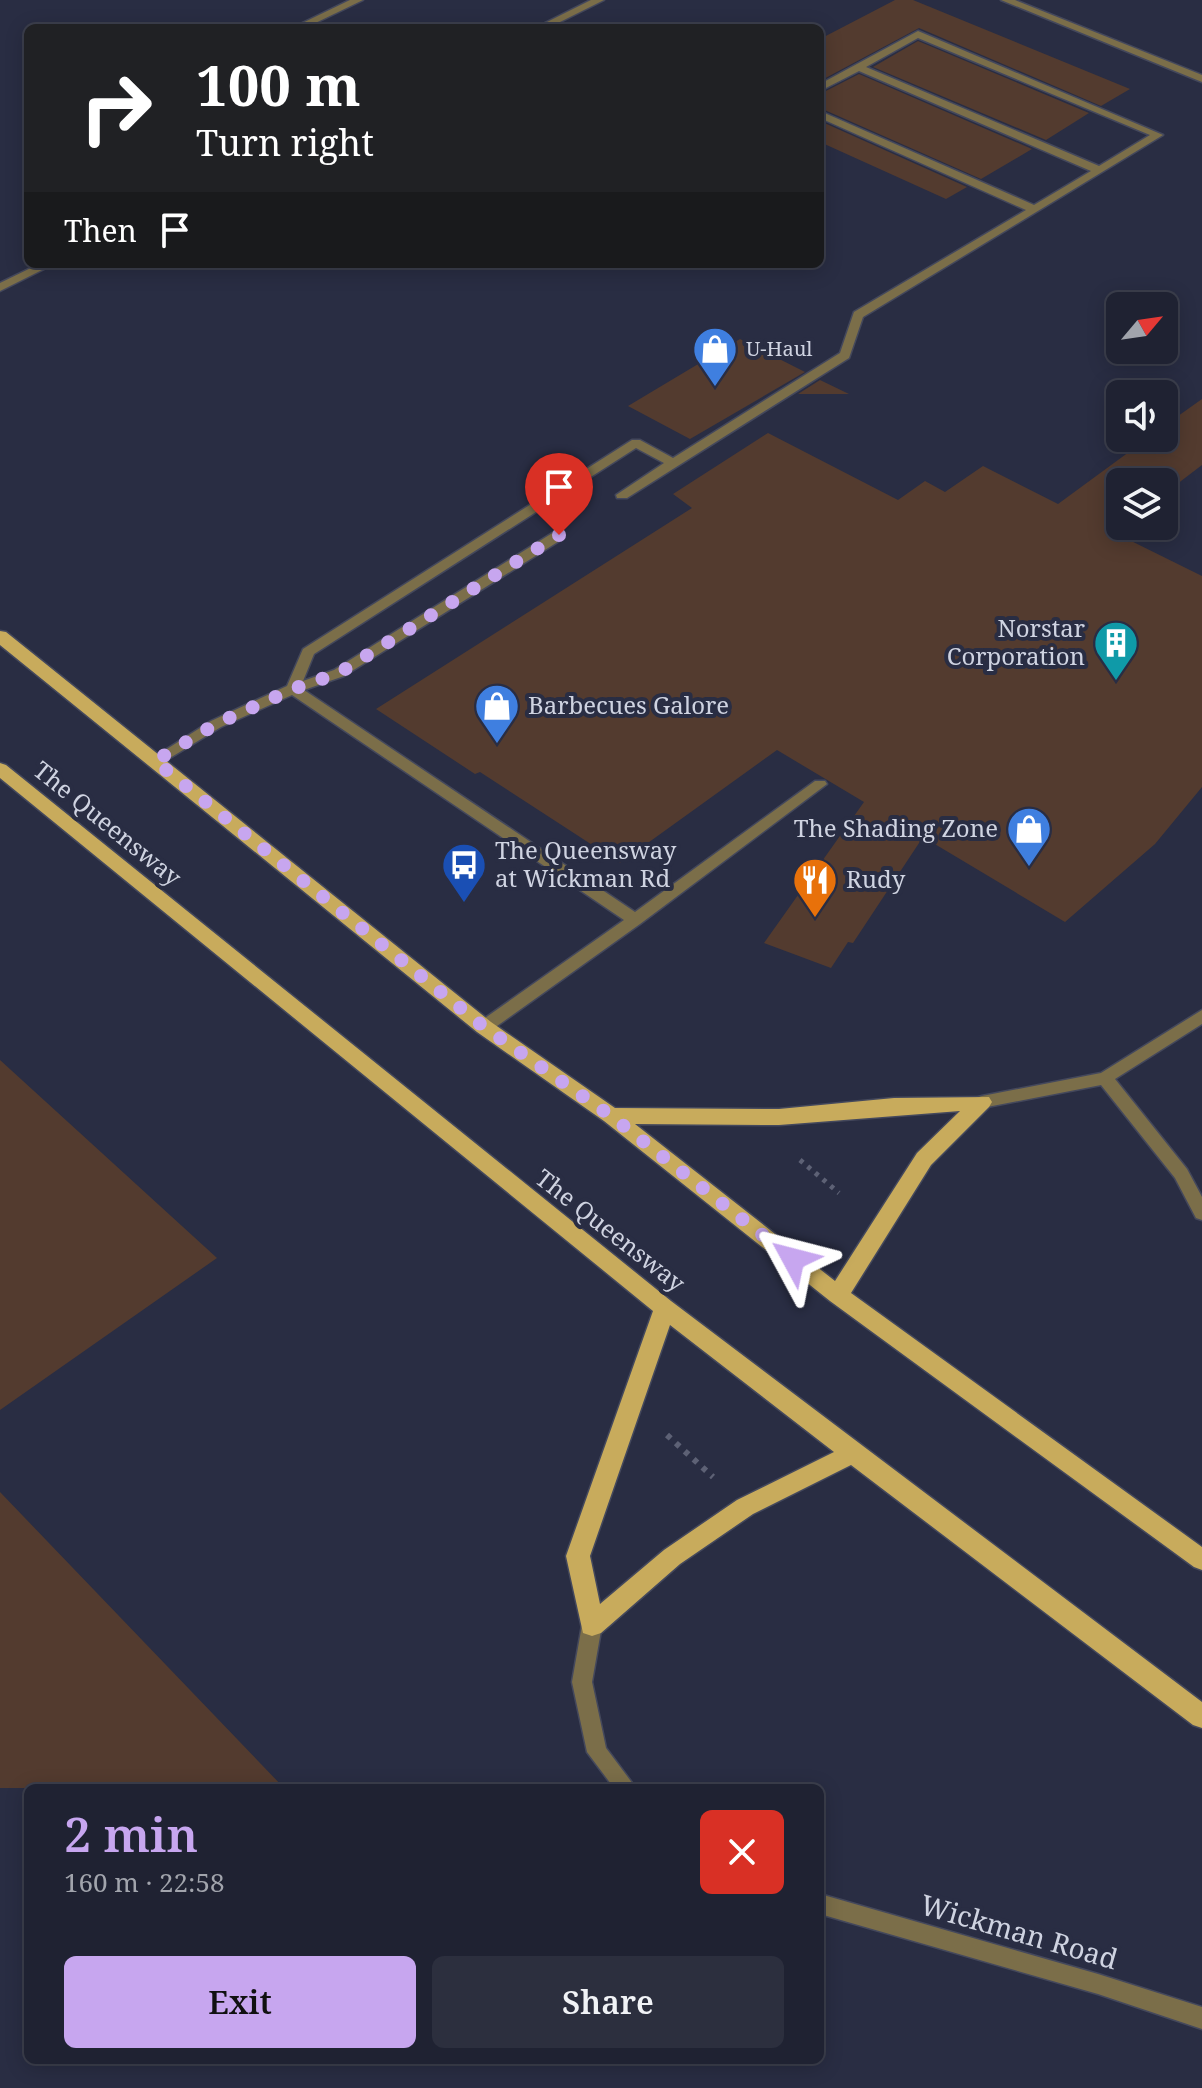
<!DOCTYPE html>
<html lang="en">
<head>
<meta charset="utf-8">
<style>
  :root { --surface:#1f2232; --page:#2c2f3e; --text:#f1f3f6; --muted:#a1a4ac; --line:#3c3f4d; --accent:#c7a6ef }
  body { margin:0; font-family:"Noto Serif",serif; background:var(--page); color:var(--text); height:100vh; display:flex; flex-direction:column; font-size:30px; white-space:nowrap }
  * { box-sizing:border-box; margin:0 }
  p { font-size:26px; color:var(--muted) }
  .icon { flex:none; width:44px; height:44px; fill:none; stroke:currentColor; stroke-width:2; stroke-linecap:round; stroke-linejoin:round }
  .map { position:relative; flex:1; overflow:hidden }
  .sheet { position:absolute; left:24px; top:1784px; width:800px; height:280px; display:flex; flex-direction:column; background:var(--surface); border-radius:12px; box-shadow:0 4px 20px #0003,0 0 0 2px var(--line) }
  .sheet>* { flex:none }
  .hud { position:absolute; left:24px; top:24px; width:800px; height:244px; border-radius:12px; box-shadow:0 4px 20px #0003,0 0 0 2px var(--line); background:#202124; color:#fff; overflow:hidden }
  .needle { width:52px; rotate:61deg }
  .tools { position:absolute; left:1106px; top:292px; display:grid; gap:16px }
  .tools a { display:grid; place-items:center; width:72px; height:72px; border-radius:12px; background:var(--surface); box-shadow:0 4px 20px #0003,0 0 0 2px var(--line); font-size:40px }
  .pin { position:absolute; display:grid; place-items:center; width:68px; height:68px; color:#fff; margin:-82px -34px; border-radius:50% 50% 50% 0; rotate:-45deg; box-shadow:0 0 8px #0007 }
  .pin .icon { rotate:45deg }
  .me { position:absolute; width:88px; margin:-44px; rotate:308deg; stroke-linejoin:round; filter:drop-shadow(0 0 6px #0008) }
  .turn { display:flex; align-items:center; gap:28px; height:168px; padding:0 40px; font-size:36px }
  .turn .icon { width:104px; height:104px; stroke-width:2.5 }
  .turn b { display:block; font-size:56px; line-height:68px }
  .then { display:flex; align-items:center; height:76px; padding:0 40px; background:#0003; gap:16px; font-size:30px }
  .round { display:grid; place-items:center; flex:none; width:84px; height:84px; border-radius:12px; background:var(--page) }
  .headline { display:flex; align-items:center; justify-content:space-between; height:136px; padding:0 40px }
  h1 { font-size:48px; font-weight:600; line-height:60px; color:var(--accent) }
  .cta { display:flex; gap:16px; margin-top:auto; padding:16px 40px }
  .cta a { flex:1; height:92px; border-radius:12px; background:var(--accent); color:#111; font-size:32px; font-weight:600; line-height:92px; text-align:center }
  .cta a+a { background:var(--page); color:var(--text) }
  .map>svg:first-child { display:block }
  .building { fill:#533b2f }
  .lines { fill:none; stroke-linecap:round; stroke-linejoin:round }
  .lane-casing { stroke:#44485c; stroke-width:3 }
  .street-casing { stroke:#44485c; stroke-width:3 }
  .primary-casing { stroke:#44485c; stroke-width:3 }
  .path-far1 { stroke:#5d6175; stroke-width:5; stroke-dasharray:4 6; stroke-linecap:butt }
  .path { stroke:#5d6175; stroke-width:6; stroke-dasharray:5 7; stroke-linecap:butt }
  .lane { fill:#7b6e49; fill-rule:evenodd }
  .street { fill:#7b6e49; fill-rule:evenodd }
  .primary { fill:#c8ab5c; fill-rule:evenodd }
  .route { stroke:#c7a6ef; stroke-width:14; stroke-dasharray:0 25.2 }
  .labels { text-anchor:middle; stroke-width:8; stroke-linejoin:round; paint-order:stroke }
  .far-poi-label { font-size:20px; fill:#cfd3e1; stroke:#292d43; text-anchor:start }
  .poi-label { font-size:24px; fill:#cfd3e1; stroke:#292d43; text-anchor:start }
  .street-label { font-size:24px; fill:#cfd3e1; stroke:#292d43 }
  .near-street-label { font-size:28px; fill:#cfd3e1; stroke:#292d43 }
</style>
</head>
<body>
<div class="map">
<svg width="1202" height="2088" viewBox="0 0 1202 2088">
  <rect width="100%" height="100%" fill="#292d43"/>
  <path class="building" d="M895,0h18l217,89 -29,17 -182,-78 -99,53v-42z
    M918,41l171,72 -43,27 -173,-73z
    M859,74l173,75 -51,30 -161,-71v-14z
    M820,121l147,66 -21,12 -126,-57z
    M740,339l65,33 -115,67 -62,-33z
    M820,380l29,14h-51z
    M1202,399v66l-38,29v-12h-44l1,44 -8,6 89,44v211l-47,57 -90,78 -142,-85 -70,106 -5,-1 -17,26 -67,-25 100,-141 -87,-52 -157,113 -140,-91 -5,2 -99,-65 316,-201 -19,-14 95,-61 130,67 27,-19 20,11 38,-26 75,38 90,-66h16v-12z
    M0,1060l217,198 -217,152z
    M0,1492l284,296h-284z"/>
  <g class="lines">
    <g class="lane-casing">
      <path id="lane" d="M350,0h13l-58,28h-13z
        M591,0h13l-56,28h-13z
        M1001,0h14l187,75v7z
        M918,31l245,104 -300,182 -14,41 -222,140h-10l-1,-3 48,-32 -28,-15 -322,206 -11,27 31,-11 220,-138h10v6l-220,138 -40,14 331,222 180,-131h10l2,3 -187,140 -150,107h-12l-2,-4 2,-4 146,-103 -332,-225 -71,32 -61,37 -5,2 -7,-5 63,-40 76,-35 16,-37 329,-209h8l33,18 167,-105 14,-41 172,-102 -206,-92v-7l214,94 57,-34 -232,-100 -39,20v-7zM918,38l232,97 -51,31 -233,-99z
        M39,264h15l-54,27v-8z"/>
    </g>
    <g class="street-casing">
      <path id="street" d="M1202,1010v14l-87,55 72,90 15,28v23l-6,-2 -21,-40 -74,-93 -119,23 -6,-2 -2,-4 2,-4 6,-2 119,-23z
        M592,1616l7,3 3,6 -10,57 14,66 30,40h-22l-27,-36 -15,-70 10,-57 3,-6z
        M820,1894l278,80 104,33v22l-104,-35 -278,-80z"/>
    </g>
    <g class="primary-casing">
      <path id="primary" d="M0,631l6,1 485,390 124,86 164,1 115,-11 95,-1 3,5 -3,5 -58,58 -80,128 351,254v23l-8,-3 -364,-266 -226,-180 -127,-89 -477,-387zM960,1111l-43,42 -82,128 -200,-157 144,1z
        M0,763l6,2 665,536 531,401v26l-9,-3 -342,-260 -98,49 -73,50 -79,69 -9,3 -9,-3 -17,-77 87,-245 -653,-533zM670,1325l164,127 -97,48 -73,50 -64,54 -10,-48z"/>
    </g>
    <path class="path-far1" d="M800,1160l39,33"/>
    <path class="path" d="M667,1435l46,42"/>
    <use href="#lane" class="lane"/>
    <use href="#street" class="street"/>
    <use href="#primary" class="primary"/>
  </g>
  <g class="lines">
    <path class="route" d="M559,535l-220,138 -46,16 -77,35 -61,37 329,266 127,89 182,143"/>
  </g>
  <defs>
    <g id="shop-pin" transform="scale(2.3)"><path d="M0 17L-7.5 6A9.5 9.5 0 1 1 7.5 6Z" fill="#3f7fe0" stroke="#292d43"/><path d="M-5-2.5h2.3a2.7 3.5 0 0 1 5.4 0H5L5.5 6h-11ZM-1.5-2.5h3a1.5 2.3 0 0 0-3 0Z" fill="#fff"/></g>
    <g id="building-pin" transform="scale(2.3)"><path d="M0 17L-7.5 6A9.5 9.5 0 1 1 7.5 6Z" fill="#0f9aa8" stroke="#292d43"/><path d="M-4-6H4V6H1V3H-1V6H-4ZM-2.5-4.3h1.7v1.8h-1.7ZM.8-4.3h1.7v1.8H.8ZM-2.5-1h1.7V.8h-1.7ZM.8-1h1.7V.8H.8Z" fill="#fff"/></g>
    <g id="bus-pin" transform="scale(2.3)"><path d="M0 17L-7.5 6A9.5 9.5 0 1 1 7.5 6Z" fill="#1a4fb4" stroke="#292d43"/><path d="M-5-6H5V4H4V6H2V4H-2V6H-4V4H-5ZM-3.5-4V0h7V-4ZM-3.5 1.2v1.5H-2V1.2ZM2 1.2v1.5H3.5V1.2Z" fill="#fff"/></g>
    <g id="restaurant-pin" transform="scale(2.3)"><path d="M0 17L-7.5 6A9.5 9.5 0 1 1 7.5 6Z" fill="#e8710a" stroke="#292d43"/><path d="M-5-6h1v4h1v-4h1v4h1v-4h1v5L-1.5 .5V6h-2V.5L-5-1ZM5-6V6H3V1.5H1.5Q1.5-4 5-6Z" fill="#fff"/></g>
  </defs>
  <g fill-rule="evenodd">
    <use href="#shop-pin" x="715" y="349"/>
    <use href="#building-pin" x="1116" y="643"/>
    <use href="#shop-pin" x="497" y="706"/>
    <use href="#shop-pin" x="1029" y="829"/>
    <use href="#bus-pin" x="464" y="865"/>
    <use href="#restaurant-pin" x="815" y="880"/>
  </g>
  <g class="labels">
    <g class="far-poi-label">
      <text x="746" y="356">U-Haul</text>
    </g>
    <g class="poi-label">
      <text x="1085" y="637" text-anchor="end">Norstar<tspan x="1085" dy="28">Corporation</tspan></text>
      <text x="528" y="714">Barbecues Galore</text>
      <text x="998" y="837" text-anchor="end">The Shading Zone</text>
      <text x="495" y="859">The Queensway<tspan x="495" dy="28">at Wickman Rd</tspan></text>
      <text x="846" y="888">Rudy</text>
    </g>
    <g class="street-label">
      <text transform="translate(107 824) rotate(39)" y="8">The Queensway</text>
      <text transform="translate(610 1231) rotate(38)" y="8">The Queensway</text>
    </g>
    <g class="near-street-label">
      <text transform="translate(1019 1932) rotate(16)" y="10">Wickman Road</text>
    </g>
  </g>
</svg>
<div class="tools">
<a><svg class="needle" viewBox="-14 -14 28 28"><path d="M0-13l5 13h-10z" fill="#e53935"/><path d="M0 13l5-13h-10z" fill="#a1a4ac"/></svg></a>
<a><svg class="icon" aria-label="sound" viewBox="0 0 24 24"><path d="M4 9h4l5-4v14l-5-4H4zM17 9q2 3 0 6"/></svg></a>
<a><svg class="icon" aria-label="layers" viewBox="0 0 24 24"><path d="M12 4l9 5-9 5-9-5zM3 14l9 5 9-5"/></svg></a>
</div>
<div class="pin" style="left:559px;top:535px;background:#d93025"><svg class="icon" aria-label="arrive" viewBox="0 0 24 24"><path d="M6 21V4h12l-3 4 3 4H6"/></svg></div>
<svg class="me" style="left:793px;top:1259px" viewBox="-20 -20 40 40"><path d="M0-17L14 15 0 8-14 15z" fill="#c7a6ef" stroke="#fff" stroke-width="4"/></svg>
<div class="hud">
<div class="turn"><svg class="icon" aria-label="right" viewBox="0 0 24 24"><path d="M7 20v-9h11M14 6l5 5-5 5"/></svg><div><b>100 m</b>Turn right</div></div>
<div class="then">Then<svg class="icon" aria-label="arrive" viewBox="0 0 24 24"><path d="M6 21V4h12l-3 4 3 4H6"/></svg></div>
</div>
<section class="sheet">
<div class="headline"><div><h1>2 min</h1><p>160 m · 22:58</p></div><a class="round" style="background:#d93025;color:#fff"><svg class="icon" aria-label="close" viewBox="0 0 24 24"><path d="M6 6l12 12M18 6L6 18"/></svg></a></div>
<div class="cta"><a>Exit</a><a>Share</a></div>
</section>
</div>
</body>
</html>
